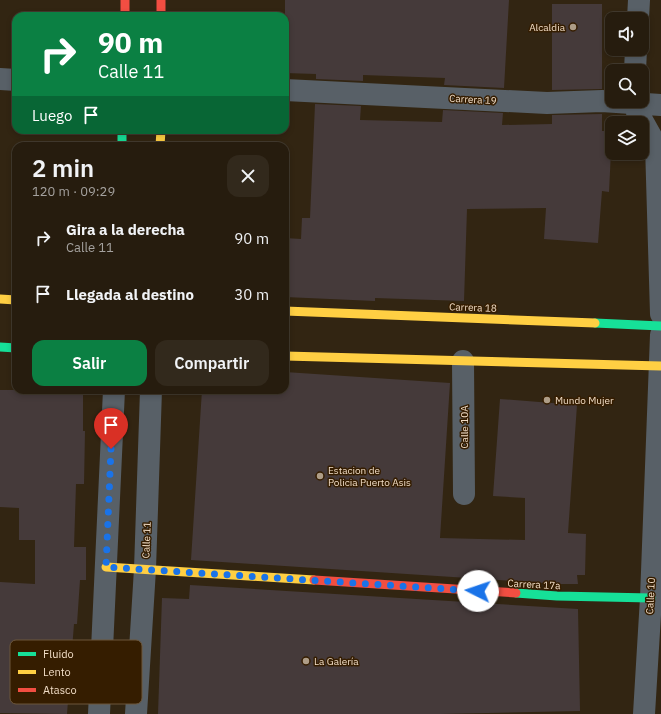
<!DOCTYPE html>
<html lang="es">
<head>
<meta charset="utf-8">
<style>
  :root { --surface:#261c0e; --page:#32291c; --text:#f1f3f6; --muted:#a4a19e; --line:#423a2e; --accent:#0b8043 }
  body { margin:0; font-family:"IBM Plex Sans",sans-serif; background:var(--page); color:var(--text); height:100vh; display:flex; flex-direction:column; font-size:15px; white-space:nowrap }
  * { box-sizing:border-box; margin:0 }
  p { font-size:13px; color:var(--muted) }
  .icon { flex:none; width:22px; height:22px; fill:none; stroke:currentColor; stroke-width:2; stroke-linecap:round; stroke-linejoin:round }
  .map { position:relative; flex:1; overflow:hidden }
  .sheet { position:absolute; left:12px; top:142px; width:277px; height:252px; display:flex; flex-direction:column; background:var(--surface); border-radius:12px; box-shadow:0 2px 6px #0003,0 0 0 1px var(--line) }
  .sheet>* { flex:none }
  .guide { position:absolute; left:12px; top:12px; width:277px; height:122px; border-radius:12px; box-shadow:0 2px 6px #0003,0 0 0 1px var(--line); background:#0b8043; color:#fff; overflow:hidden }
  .buttons { position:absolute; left:605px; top:12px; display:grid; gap:8px }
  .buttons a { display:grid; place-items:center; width:44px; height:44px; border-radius:8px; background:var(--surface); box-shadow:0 2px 6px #0003,0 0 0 1px var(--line); font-size:20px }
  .pin { position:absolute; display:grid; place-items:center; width:34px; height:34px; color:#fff; margin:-41px -17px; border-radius:50% 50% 50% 0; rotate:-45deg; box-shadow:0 0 4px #0007 }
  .pin .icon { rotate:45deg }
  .me { position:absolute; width:44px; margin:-22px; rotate:274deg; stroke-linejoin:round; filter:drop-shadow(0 0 3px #0008) }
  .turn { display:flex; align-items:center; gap:14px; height:84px; padding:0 20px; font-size:18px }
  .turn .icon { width:52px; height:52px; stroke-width:2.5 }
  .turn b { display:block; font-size:28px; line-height:34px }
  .then { display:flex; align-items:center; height:38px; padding:0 20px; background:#0003; gap:8px; font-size:15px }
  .round { display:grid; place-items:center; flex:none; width:42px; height:42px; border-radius:12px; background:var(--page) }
  .head { display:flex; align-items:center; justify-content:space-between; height:68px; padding:0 20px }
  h1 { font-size:24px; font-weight:600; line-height:30px }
  .cta { display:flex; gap:8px; margin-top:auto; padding:8px 20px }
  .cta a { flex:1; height:46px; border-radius:12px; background:var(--accent); color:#fff; font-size:16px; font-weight:600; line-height:46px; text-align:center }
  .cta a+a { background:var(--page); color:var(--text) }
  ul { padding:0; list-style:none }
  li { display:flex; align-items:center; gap:12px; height:56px; padding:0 20px }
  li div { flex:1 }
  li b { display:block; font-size:15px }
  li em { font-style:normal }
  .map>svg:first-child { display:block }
  .building { fill:#453a3a }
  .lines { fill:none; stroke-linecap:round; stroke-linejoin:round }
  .street { stroke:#586067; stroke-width:22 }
  .fast { stroke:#16e098; stroke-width:9 }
  .slow { stroke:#ffcf43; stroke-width:9 }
  .jam { stroke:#f24e42; stroke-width:9 }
  .route { stroke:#1a73e8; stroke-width:7; stroke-dasharray:0 12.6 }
  .poi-dot { fill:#ae9d87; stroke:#351d00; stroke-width:1.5 }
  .labels { text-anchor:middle; stroke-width:3; stroke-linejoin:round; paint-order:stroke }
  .poi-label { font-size:10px; fill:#f1ddc6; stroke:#351d00; text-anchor:start }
  .street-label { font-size:10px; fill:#f1ddc6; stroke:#351d00 }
  .key { fill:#351d00; stroke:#6d573b; stroke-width:1 }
  .key-label { font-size:11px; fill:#f1ddc6 }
</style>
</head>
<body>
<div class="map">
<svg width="661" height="714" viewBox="0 0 661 714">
  <rect width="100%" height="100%" fill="#322512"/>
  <path class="building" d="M285,0h224l-5,88 -60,-3 1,-7 -82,-3v6l-47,-2v-5l-31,-1z
    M552,4h50v85l-50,1z
    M315,104l46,2 -1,14 82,2 1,-12 60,3 -1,12 50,-1v-9l50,-1v17h10l-3,61 -7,-1 -4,52 -54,-4 2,-31 -79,1 -3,92 -89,-3v3l-90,-4v-59l16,1 1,-21h8z
    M285,372l165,11 -10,155 85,2v-42l-32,-2 7,-97 77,6 -9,128 18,1 -1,41h-8l1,9h-20l-367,-24 11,-170h83z
    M0,390h83v41h2l-1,53h-8l-2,63h12v33h-6l-3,44h-3l-7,90 -67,-1v-131l35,2v-44h-16v-32l-19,-1z
    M190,585l388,24 2,102 -139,3h-283l4,-116 27,1z"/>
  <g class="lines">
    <path class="street" d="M638,19l1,-19
      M635,71l1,-22
      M0,79l16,1
      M285,90l262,13 55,-2 59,4
      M633,101v3l23,41 5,169
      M463,361l1,133
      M99,714l15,-324
      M136,714l9,-145 6,-179
      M644,714l7,-116 10,-263"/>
    <path class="fast" d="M122,130v16
      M595,323l66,3
      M0,347l16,1
      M516,593l41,3 94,2"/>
    <path class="slow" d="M160,146l1,-16
      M0,299l16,1
      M285,311l310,12
      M285,356l376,10
      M106,567l208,13"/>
    <path class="jam" d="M125,0v16
      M161,0v16
      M314,580l202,13"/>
  </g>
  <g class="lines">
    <path class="route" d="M111,449l-5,118 372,24"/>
  </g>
  <g class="poi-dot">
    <circle cx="573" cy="27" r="4"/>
    <circle cx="547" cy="400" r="4"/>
    <circle cx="320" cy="476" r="4"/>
    <circle cx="306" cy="661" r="4"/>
  </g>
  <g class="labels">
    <g class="poi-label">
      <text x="565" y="31" text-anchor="end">Alcaldia</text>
      <text x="555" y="404">Mundo Mujer</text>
      <text x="328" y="474">Estacion de<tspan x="328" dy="12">Policia Puerto Asis</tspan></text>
      <text x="314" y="665">La Galería</text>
    </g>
    <g class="street-label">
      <text transform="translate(473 99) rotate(3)" y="4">Carrera 19</text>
      <text transform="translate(473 307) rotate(2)" y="4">Carrera 18</text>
      <text transform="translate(464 427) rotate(-90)" y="4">Calle 10A</text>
      <text transform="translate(146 540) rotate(-88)" y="4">Calle 11</text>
      <text transform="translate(534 584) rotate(3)" y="4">Carrera 17a</text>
      <text transform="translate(650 596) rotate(-87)" y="4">Calle 10</text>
    </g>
  </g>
  <rect x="10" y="640" width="132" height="64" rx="6" class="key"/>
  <rect x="18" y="652" width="18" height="4" fill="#16e098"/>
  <rect x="18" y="670" width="18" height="4" fill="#ffcf43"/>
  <rect x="18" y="688" width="18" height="4" fill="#f24e42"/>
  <g class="key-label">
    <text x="43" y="658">Fluido</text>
    <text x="43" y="676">Lento</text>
    <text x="43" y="694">Atasco</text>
  </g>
</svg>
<div class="buttons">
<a><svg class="icon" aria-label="sound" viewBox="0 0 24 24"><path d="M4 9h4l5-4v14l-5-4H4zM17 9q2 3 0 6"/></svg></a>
<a><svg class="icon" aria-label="search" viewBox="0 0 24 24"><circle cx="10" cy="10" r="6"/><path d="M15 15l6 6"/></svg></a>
<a><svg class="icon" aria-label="layers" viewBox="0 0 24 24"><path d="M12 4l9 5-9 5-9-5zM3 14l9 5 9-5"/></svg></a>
</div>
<div class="pin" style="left:111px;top:449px;background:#d93025"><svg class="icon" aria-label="arrive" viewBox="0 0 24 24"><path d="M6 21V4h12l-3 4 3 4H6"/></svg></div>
<svg class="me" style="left:478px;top:591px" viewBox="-20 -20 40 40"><circle r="19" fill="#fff"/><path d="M0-13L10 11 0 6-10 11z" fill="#1a73e8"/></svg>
<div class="guide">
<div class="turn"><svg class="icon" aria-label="right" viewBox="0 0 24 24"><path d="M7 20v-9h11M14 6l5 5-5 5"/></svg><div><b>90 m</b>Calle 11</div></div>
<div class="then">Luego<svg class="icon" aria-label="arrive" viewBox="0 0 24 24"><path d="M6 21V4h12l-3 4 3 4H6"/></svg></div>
</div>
<section class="sheet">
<div class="head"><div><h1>2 min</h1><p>120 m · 09:29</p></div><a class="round"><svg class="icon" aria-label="close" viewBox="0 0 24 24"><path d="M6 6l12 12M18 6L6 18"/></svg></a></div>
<ul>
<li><svg class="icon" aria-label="right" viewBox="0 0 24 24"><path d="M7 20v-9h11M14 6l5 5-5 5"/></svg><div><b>Gira a la derecha</b><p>Calle 11</p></div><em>90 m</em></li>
<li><svg class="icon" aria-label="arrive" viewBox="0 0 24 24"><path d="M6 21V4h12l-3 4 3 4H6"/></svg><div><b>Llegada al destino</b></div><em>30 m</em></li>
</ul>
<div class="cta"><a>Salir</a><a>Compartir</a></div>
</section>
</div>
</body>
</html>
